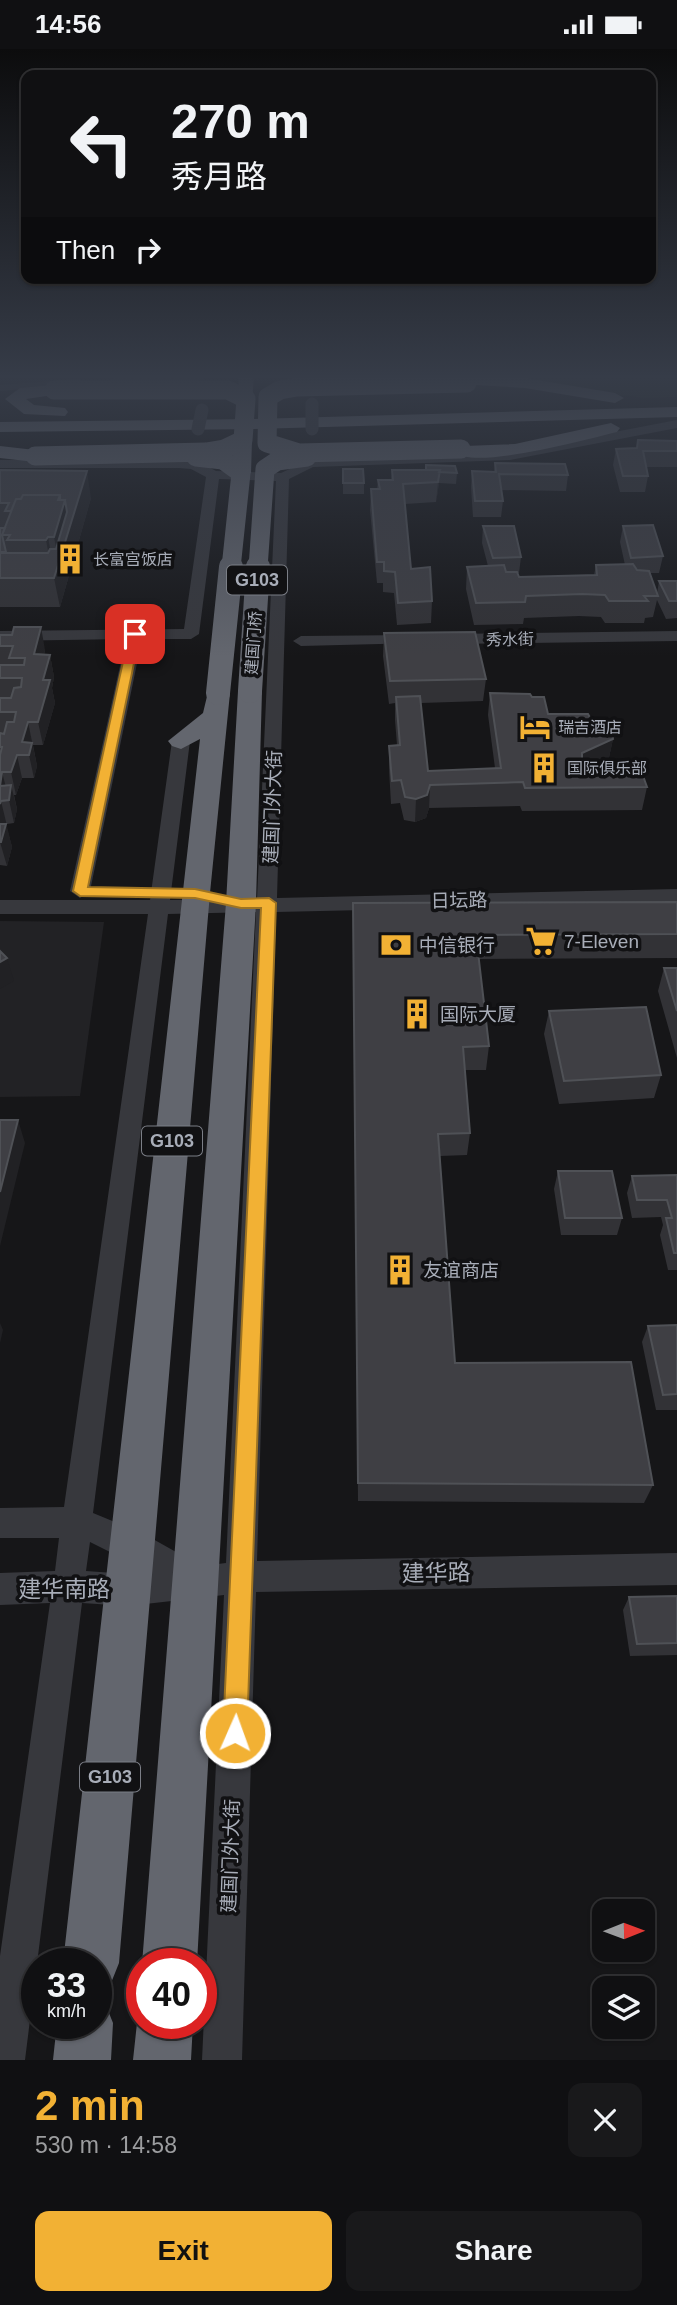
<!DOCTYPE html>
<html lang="en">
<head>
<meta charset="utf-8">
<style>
  :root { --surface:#101012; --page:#19191b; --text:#f1f3f6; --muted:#9c9d9f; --line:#303032; --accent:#f2b134 }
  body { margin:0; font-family:Helvetica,"Noto Sans SC",sans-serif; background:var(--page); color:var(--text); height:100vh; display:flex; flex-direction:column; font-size:26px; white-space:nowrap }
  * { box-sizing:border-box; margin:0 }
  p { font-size:23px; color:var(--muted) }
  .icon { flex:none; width:38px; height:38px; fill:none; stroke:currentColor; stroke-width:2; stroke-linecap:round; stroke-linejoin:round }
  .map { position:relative; height:2011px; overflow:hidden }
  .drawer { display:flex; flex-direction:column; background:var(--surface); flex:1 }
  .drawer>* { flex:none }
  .hud { position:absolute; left:21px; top:21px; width:635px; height:214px; border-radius:14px; box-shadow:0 2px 5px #0004,0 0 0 2px var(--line); background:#101012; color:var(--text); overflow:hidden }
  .needle { width:46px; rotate:89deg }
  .controls { position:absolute; left:592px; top:1850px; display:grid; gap:14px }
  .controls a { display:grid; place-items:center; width:63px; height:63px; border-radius:14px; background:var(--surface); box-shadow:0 2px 5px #0004,0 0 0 2px var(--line); font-size:35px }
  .speed { position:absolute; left:21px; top:1899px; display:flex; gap:14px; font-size:35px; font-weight:700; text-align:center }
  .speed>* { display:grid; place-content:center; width:91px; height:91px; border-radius:50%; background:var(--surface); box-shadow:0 2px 5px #0004,0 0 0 2px var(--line); line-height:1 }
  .speed small { font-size:18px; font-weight:400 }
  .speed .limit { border:10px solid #d22; background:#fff; color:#111 }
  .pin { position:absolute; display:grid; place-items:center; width:60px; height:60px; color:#fff; margin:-30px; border-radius:14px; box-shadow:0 4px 10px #0006 }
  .me { position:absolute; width:77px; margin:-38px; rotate:2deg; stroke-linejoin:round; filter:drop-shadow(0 0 5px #0008) }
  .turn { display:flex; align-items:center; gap:24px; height:147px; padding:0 35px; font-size:32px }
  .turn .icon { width:91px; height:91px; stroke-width:2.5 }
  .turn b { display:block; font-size:49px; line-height:60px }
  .then { display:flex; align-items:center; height:66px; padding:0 35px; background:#0003; gap:14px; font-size:26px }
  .round { display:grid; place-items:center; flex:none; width:74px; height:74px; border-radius:14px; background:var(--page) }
  .overview { display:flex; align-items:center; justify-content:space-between; height:119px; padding:0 35px }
  h1 { font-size:42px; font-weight:800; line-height:52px; color:var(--accent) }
  .button { display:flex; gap:14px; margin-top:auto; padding:14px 35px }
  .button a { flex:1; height:80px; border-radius:14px; background:var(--accent); color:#111; font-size:28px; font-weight:800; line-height:80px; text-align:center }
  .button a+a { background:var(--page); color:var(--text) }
  .status { display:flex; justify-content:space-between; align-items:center; height:49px; padding:0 35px; background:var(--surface); direction:ltr }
  .status svg { height:19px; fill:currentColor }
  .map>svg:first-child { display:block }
  .built { fill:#222225 }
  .green { fill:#1c231d }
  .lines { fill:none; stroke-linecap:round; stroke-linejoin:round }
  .minor { fill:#37383d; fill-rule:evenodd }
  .highway { fill:#63666e; fill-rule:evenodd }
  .minor-bridge { stroke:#37383d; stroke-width:13 }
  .highway-bridge-far1 { stroke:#63666e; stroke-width:19 }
  .highway-bridge { stroke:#63666e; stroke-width:24 }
  .wall { fill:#323236 }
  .shaded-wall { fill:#212124 }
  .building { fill:#3f3f44; stroke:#4f5156; stroke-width:2 }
  .route { fill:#f2b134; stroke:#9d7322; stroke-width:2 }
  .labels { text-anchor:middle; stroke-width:7; stroke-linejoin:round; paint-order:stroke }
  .far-poi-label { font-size:16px; fill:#a8adb8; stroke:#111113; text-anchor:start }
  .far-street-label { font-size:16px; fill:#a8adb8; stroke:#111113 }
  .shield { fill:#111113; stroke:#7b7e86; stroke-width:2 }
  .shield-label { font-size:18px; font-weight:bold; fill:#a8adb8 }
  .street-label { font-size:19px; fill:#a8adb8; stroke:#111113 }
  .poi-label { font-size:19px; fill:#a8adb8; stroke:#111113; text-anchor:start }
  .near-street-label { font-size:23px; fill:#a8adb8; stroke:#111113 }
</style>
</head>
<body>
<div class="status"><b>14:56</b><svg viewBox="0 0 49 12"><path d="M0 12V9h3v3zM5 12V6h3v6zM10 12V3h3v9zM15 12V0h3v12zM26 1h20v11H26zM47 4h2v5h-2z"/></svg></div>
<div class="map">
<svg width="677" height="2011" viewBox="0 0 677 2011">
  <rect width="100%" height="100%" fill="#161618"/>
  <path class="built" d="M0,872l104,1 -24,174 -80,1z"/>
  <path class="green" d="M677,326v22l-34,1 -127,-18 1,-4z"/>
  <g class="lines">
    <path class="minor" d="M217,326l-25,7 -77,2 -6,-3 6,-3z
      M304,326h51l2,2 -6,3 -41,-2z
      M77,330l4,1v4l-81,7v-6z
      M677,371v8l-167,32 -197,7 -24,12 -12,419 400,-9v14l-401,9 -19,649 420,-8v32l-421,7 -14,468h-40l22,-465 -96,11 -46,-3 -57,457h-25v-104l50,-353 -50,2v-32l55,-2 4,-33h-59v-30l64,-1 84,-593h-148v-14h150l22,-159 9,-5 9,5 -20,159 87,-1 19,-418 -57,-2 -20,155 -8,5h-49l-52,252 -10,7 -10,-7 56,-252 -126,2v-10l184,-2 22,-152 -15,-8 -12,-1h-179v-8h179l20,2 17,9 65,2 30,-14 199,-7zM256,863l-30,651 -25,3 -57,-32 -51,-21 75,-599zM90,1493l60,30 -22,2 -42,-3z
      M677,582v10l-230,3 -8,-5 8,-5z
      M413,586l6,2v6l-118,3 -8,-5 8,-5z"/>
    <path class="highway" d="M238,326h16l-2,28h-12z
      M466,326l59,3 90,15 9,5 -9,5 -90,-15 -65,-4 -2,-4z
      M54,336l9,5 -3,4 -34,5 8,6 31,3 3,4 -3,4 -41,-2 -19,-15 15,-11z
      M677,358v10l-423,12 -254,3v-10l254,-3z
      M611,374l9,5 -3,4c-25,6 -146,39 -161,20l9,-6 50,-2z
      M243,386l9,5 -1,33 -10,6 -10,-6 3,-33z
      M0,397l35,4 9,6 -9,6 -35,-4z
      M250,635l9,2 3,5 -6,212 -59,1060 -55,1 84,-1061 12,-212 3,-5z
      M218,637l9,2 3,5 -20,200 -91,1070 -8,20 -15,6v-26h-33l137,-1224 -19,10 -9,-3 -4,-5 35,-28 6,-25z
      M96,1950l9,4 8,20 -2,37h-58l4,-37h39z
      M142,1961v13h51l-2,37h-58l4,-37z"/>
    <path class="minor-bridge" d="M312,355v25
      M198,380l4,-19"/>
    <path class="highway-bridge-far1" d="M461,400l-162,4 -32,-10 1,-46 12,-7 17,-3 170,-4
      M35,407l171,-4 18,-3 19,-9 3,-41 -18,-9h-174
      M196,408l27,3 18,13 -10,95
      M258,519l7,-99 12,-8 30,-4"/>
    <path class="highway-bridge" d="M250,642l8,-124
      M218,644l13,-126"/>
  </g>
  <path class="wall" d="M677,392v26h-31l2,9 -3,16h-25l-7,-27 3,-16 21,-1z
    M495,414l73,12 -2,16 -65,-1 2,11 -2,16h-28l-2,-30 1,-16h22z
    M343,420l21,14v11h-21z
    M0,421l91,28 -31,109h-60z
    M392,421l65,3 -1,11 -17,-1 -3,19 -31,2 6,65 21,32 -1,22 -34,2 -3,-32 -11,-1v-9h-6l-7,-73 1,-21h6l1,-9h13z
    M483,477l38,31 -2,16h-1l1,4 75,-2 2,-10h29l-5,-23 3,-16 40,30 -4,17h-10l8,21 2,-13h18v37l-11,1 -9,-19 -4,17 -8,1 -1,5h-39l-4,-6 -22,-1 -55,2 -1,6 -49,1 -8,-36 1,-22 21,-1 -6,-23z
    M384,584l102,46 -3,22 -62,2 7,68 67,-3 -7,-53 2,-22 58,21 44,7 21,18 -5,23 -3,1 42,24 -5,23 -120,1 -2,-5 -91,2 -3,10 -11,4 -11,-2 -4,-17 -9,1 -2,-35v-23l8,-1 -2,-25v-17l-6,1 -6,-48z
    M0,586h12l33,15 -1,5h6l4,22 -2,11 3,15 -12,42h-10l4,21 -3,12h-12l-6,17h-2l3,14 -3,14 -7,1 -1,1 6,22 -5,19 -7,-1z
    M677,853v56l-198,1 10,87 -3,24h-21l5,63 -3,22 -27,1 15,207 198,122 -9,18 -286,-2 -5,-575z
    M664,919h13v90l-19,-67z
    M549,962l112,64 -7,23 -95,6 -15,-70z
    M558,1122l64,47 -5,17h-56l-7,-46z
    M677,1126v95h-9l-8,-35 3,-10 -2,-8 -29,1 -5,-25 5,-17z
    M677,1276v85h-21l-14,-68 6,-16z
    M677,1547v59l-47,1 -7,-46 6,-13z"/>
  <path class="shaded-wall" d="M440,421l-2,21 -2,11 2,-20z
    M87,422l4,27 -31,109 -6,-29h-1l-7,-38 2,-3 7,39 4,-12 -5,-27 4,-37 2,-5 5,5z
    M41,578l4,23 -6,27 -5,-23z
    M50,606l4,22 -2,11 3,15 -12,42 -5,-23 5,-42z
    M28,673l9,44 -3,12 -5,-23 -7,-13z
    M613,690l-5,23 -30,14 4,-23z
    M17,706l5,23 -6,17 -5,-23z
    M2,723l6,23 -8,-9z
    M11,736l6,24 -3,14 -5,-23z
    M430,736l-1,23 -3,10 -11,4 1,-23z
    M1,752l11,46 -5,19 -7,-24v-38z
    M7,909l7,23 -14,8v-27z
    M18,1071l7,23 -25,103v-54z
    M0,1274l3,7 -3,13z"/>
  <path class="building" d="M638,391l39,1v10h-34l5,25h-25l-7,-27 21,-1z
    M495,414l70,1 3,11 -69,-1 4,27h-28l-3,-30 24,1z
    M426,416l29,1 2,7 -18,-1 1,-2h-14z
    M343,420h20l1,14h-21z
    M0,421l87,1 -33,107h-54v-25h48l2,-4h6l11,-37 -2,-12h-5v-5h-37l-2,4h-5l-5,12h-6l4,-8h-9z
    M392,421h48l-2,12 -35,2 8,85 19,-2 2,34 -34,2 -3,-31 -11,-1v-9h-7l-6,-73h9l-2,-9h15z
    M23,446h37l-2,5h7l-11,37h-6l-2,3h-39l3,-5h-8l14,-36h5z
    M653,476l10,31 -32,2 -8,-32z
    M483,477h31l7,31 -28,1z
    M0,479h5l-3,7 4,17h-6z
    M633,515l4,6 12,1 9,25h-14l4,5h-39l-4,-6 -23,-1 -56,2 -1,6 -49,1 -9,-36 37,-2 2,7h11l2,5 78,-2 -1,-10z
    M659,532h18v20h-8z
    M14,578h27l-7,27 16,1 -7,25h7l-12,42h-10l-6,20 10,1 -3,12h-12l-6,17h-9l-2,14v-31l2,-8h-2v-14l4,1 3,-12h7l2,-10h-16v-14h11l3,-10 7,-1 1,-9h-22v-13h24l1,-7h-16l4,-12h-13v-11h12z
    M475,583l11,47 -96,2 -6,-48z
    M490,644l40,1 2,3h12l4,17h40l4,7h17l4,18 -31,14v10l56,-1 9,25 -122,1 -2,-6 -93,3 -3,10 -11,4 -11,-2 -4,-17 -9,1 -3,-35 11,-1 -4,-48 24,-1 8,75 73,-3z
    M11,736l-2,15 -8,1 -1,3v-18z
    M0,775h6l-5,18h-1z
    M677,853v32l-201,1 13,111 -26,1 7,86 -32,1 17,229 176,-1 22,123 -295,-2 -5,-580z
    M0,902l7,7 -7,4z
    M664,919h13v43z
    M646,958l15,68 -97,6 -15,-70z
    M0,1071h18l-18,72z
    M558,1122h54l10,47h-57z
    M677,1126v78h-3l-8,-35h6l-5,-18h-30l-5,-24z
    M677,1276v69l-14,1 -15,-69z
    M677,1547v47l-40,1 -8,-47z"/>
  <linearGradient id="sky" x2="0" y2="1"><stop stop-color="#0c0c0d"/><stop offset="0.54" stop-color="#363c48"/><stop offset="1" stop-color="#363c48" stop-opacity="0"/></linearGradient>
  <rect width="677" height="607" fill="url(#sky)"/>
  <path class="route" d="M135,582l5,3 -52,253 107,2 46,10 28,-1 7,5 -29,830 -4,8 -8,4 -9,-4 -3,-8 38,-825h-20l-46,-10 -115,-2 -7,-5 56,-257z"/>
  <defs>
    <g id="building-bare" transform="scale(2.415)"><path d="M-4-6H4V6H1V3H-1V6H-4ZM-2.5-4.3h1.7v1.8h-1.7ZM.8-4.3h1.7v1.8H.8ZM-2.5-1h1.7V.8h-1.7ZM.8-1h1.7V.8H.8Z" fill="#f2b134" stroke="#111113" stroke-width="2.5" paint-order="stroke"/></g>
    <g id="hotel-bare" transform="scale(2.415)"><path d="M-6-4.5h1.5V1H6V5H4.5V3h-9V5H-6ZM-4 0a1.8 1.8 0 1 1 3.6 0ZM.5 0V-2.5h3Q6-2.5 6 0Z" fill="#f2b134" stroke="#111113" stroke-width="2.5" paint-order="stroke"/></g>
    <g id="supermarket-bare" transform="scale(2.415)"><path d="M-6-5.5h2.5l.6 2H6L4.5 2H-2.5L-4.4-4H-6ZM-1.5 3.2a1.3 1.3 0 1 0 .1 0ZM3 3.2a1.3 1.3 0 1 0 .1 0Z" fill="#f2b134" stroke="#111113" stroke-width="2.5" paint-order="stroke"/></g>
    <g id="bank-bare" transform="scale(2.415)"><path d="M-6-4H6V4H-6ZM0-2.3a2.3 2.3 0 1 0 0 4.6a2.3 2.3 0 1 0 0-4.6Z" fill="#f2b134" stroke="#111113" stroke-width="2.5" paint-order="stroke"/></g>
  </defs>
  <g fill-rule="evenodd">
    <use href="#building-bare" x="70" y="510"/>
    <use href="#hotel-bare" x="535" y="678"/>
    <use href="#building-bare" x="544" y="719"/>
    <use href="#supermarket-bare" x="541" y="892"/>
    <use href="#bank-bare" x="396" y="896"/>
    <use href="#building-bare" x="417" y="965"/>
    <use href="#building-bare" x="400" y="1221"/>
  </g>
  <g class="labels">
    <g class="far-poi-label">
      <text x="93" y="516">长富宫饭店</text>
      <text x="558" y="684">瑞吉酒店</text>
      <text x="567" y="725">国际俱乐部</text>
    </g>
    <g class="far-street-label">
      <text transform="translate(510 590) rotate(-1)" y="6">秀水街</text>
      <text transform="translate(253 594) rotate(-86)" y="6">建国门桥</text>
    </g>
    <g class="shield">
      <rect x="227" y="516.5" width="60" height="29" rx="5"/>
      <rect x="142" y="1077.5" width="60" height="29" rx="5"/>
      <rect x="80" y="1713.5" width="60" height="29" rx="5"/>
    </g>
    <g class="shield-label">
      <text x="257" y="537">G103</text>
      <text x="172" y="1098">G103</text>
      <text x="110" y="1734">G103</text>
    </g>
    <g class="street-label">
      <text transform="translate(272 758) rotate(-88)" y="7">建国门外大街</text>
      <text transform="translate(459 851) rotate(-1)" y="7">日坛路</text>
      <text transform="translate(230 1807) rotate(-88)" y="7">建国门外大街</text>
    </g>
    <g class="poi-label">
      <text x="564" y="899">7-Eleven</text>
      <text x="419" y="903">中信银行</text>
      <text x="440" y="972">国际大厦</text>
      <text x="423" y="1228">友谊商店</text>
    </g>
    <g class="near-street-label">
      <text transform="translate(436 1524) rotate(-1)" y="8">建华路</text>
      <text x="64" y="1548">建华南路</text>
    </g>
  </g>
</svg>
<div class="controls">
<a><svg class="needle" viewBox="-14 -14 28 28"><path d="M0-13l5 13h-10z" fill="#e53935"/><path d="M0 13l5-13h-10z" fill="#9c9d9f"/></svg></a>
<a><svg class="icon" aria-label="layers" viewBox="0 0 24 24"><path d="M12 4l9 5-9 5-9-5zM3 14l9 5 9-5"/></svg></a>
</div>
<div class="speed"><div>33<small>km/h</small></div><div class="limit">40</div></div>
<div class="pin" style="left:135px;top:585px;background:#d93025"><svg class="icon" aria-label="arrive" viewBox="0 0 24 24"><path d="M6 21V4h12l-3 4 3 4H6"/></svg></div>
<svg class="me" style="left:235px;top:1684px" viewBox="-20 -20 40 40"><circle r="17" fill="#f2b134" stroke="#fff" stroke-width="3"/><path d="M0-11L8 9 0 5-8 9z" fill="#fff"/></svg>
<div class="hud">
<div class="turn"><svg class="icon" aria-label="left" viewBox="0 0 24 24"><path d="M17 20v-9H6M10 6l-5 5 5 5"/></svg><div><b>270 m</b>秀月路</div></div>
<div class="then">Then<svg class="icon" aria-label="right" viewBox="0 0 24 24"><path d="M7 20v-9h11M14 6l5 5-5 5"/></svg></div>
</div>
</div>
<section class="drawer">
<div class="overview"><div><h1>2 min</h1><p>530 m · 14:58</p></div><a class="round"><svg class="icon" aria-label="close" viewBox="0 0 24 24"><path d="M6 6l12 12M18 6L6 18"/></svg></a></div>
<div class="button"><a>Exit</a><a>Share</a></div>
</section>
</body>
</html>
